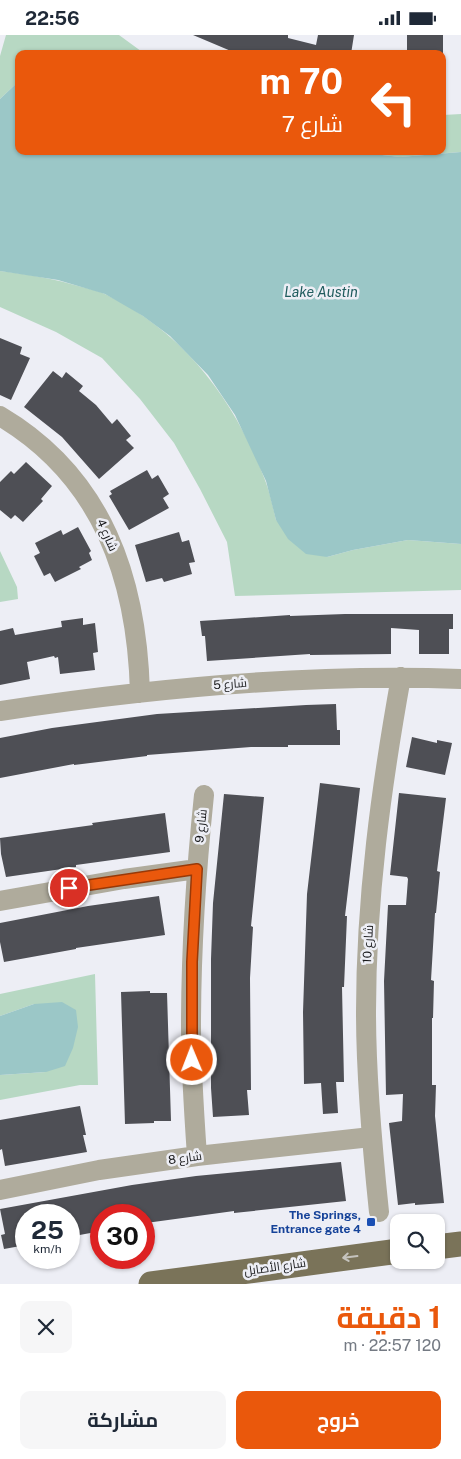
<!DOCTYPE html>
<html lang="ar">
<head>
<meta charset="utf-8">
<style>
  :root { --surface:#fff; --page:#f6f6f7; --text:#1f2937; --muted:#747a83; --accent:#ea580c }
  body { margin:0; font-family:"Public Sans",Cairo,sans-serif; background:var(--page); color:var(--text); direction:rtl; height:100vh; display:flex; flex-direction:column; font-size:19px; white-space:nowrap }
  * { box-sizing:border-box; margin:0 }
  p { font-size:16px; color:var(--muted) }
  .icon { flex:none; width:28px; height:28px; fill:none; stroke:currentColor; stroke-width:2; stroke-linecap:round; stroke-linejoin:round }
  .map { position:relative; height:1249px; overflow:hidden; direction:ltr }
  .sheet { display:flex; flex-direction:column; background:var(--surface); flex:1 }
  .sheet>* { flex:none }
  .guide { position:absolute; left:15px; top:15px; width:431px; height:105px; border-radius:10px; box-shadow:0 1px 4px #0004; direction:rtl; background:#ea580c; color:#fff; overflow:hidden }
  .controls { position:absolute; left:390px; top:1179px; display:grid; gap:10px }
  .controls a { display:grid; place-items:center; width:55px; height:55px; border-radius:10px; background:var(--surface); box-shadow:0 1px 4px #0004; font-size:25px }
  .speed { position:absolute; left:15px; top:1169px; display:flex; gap:10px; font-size:25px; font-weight:700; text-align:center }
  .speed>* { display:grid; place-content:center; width:65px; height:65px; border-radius:50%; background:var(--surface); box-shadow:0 1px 4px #0004; line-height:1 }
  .speed small { font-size:12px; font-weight:400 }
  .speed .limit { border:8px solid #d22; background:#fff; color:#111 }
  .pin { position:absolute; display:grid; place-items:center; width:42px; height:42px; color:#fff; margin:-21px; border:2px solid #fff; border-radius:50%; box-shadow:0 1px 5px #0007 }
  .me { position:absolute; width:55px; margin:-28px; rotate:359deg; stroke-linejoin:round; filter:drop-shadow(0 0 4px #0008) }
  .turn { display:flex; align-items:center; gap:18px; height:105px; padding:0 20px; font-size:22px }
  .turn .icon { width:65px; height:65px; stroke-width:2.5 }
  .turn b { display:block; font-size:35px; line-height:42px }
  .round { display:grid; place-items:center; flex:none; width:52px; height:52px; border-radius:10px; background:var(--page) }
  .overview { display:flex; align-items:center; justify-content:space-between; height:85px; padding:0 20px }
  h1 { font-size:30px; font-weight:700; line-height:38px; color:var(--accent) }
  .button { display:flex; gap:10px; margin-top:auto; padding:10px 20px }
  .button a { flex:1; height:58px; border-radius:10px; background:var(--accent); color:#fff; font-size:20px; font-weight:700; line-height:58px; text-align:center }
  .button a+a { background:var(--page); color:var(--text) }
  .status { display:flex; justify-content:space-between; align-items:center; height:35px; padding:0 25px; background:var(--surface); direction:ltr }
  .status svg { height:14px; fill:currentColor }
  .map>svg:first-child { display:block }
  .green { fill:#b7d8c3 }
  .water { fill:#9bc7c7 }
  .building { fill:#4e4f55 }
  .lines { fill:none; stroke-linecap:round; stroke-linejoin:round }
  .minor { stroke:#afab9c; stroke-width:20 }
  .major { stroke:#7a7359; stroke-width:25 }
  .oneway { stroke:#c5c3be }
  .route-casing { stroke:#983908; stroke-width:12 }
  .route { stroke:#ea580c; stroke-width:9 }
  .transit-dot { fill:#1a4fb4; stroke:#edeef5; stroke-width:2 }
  .labels { text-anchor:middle; stroke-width:5; stroke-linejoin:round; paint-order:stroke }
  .street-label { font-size:12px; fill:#161719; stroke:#edeef5 }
  .transit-label { font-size:12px; font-weight:bold; fill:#164399; stroke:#edeef5; text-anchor:end }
  .water-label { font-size:14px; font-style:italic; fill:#205c5e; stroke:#edeef5 }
</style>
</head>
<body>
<div class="status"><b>22:56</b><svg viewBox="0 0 49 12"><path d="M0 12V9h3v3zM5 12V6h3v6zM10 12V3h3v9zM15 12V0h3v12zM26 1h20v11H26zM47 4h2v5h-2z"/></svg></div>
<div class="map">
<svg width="461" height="1249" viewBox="0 0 461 1249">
  <rect width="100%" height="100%" fill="#edeef5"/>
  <path class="green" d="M6,0h113l26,19h-126v27l-19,18v-43z
    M461,79v38l-61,5 -53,-6h95l1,-36z
    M0,236c28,3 55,8 82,16 8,2 17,4 25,8 78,38 128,106 158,185 5,13 8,27 11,40l51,37 26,-7 55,-10 53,4v46l-226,6 -8,-54 -27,-53 -26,-46 -34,-44 -38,-41 -46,-26 -56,-25z
    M0,516l17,36 1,12 -18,3z
    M95,939l3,111h-18l-80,15v-25l46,-3 -12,-68 -34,12v-22z"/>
  <path class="water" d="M19,46v70h328l53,6 61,-5v392l-53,-4 -55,10 -26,7 -21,-3 -18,-15 -12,-19 -10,-39 -31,-66 -27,-40 -38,-39 -27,-20 -38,-22 -47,-14 -58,-9v-172z
    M62,967l14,8 2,17 -5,21 -8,18 -19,6 -46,3v-59l34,-12z"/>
  <path class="building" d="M193,0h95v3l28,7 2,-10h36l-3,19h-113z
    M407,0h36v19h-36z
    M0,303l22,9 -2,7 10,4 -19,42 -11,-5z
    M53,336l9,7 4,-6 17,14 -4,5 17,14 16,19 5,-5 14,17 -5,4 8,8 -35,31 -37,-42 -38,-30z
    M26,427l26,24 -11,13 2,2 -20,21 -8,-7 -4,4 -11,-9v-28l11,-11 3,3z
    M147,435l5,9 6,-4 11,19 -6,4 6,10 -40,22 -20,-34 3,-2 -2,-3z
    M78,492l13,24 -2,2 3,7 -13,7 2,2 -26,13 -5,-9 -6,3 -10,-20 6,-3 -5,-10 26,-13 2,5z
    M179,497l3,10 7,-2 6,22 -6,1 3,11 -28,8 -2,-4 -16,4 -11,-37z
    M345,579h108v15h-4v25h-30v-24l-28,-2v26l-81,1v-1l-103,7 -2,-25h-3l-2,-15 90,-6v1z
    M83,583v7l12,-2 3,29 -5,1 2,17 -35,4 -2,-17 -3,1 -1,-2 -27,6 3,17 -30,6v-54l13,-3 2,7 47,-8 -1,-6z
    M336,669l1,26h3v15h-52v2h-37l-104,8v1l-73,9v-1l-74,14v-40l52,-10 105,-14 149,-9z
    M412,702l25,6v-3l15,3 -7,32 -39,-8z
    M320,748l40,5 -15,128h2l-3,71h-2l2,95h-8l2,31 -15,1 -2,-31 -17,1 -1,-72 4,-118z
    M399,758l47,5 -9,73 3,1 -4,41h-1l-4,67 3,1 -1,37h-1v67h4l-1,31 9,87 -29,2v-2l-17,2 -9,-82 13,-2 1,-27 -17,1 -2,-114 4,-76h18l2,-26 -1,-2 -17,-2z
    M224,759l40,3 -13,129 2,1 -3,51 1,112h-4l2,25 -36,2 -2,-29v-129l2,-56z
    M165,778l5,39 -94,13v2l-70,10 -5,-23 -1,-16 93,-13 -1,-2z
    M159,861l6,39 -89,13v1l-72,13 -4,-20v-19l88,-17z
    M150,956v2h17l4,128h-17v2l-29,1 -4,-132z
    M80,1071l6,29h-3l4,17 -82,14 -3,-17 -2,1v-30z
    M341,1127l5,39 -112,12v-2l-88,12 -1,-8h-44v16l-32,6v-22h-43v30l-22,4 -3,-14 4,-1 -5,-25 132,-24 64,-9z"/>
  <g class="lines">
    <path class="minor" d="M0,381c103,61 137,163 140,277
      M0,676c152,-23 307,-38 461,-32
      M0,866l124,-22 73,-10
      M197,1121c-3,-43 -6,-86 -6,-129 0,-78 5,-155 13,-232
      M0,1155l99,-20 98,-14 174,-19
      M379,1177c-7,-67 -13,-133 -13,-200 0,-113 15,-224 35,-335"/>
    <path class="major" d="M436,1212l25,-3
      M151,1249l248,-33"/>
  </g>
  <defs><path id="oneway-shaft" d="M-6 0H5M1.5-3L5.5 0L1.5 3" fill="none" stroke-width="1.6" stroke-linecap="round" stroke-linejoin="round" transform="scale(1.25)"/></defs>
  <use class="oneway" href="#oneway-shaft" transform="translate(350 1222) rotate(173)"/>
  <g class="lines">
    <g class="route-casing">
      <path id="route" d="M69,853l128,-19 -5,93v98"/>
    </g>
    <use href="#route" class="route"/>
  </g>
  <rect class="transit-dot" x="366" y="1182" width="10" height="10" rx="2.5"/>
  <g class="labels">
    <g class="street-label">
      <text transform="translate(107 500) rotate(66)" y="4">شارع 4</text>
      <text transform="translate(230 649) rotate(-4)" y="4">شارع 5</text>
      <text transform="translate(201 791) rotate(-84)" y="4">شارع 9</text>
      <text transform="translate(368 909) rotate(-87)" y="4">شارع 10</text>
      <text transform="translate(185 1123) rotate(-8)" y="4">شارع 8</text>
      <text transform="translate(275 1232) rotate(-8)" y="4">شارع الأصايل</text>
    </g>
    <g class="transit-label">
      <text x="361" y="1184">The Springs,<tspan x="361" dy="14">Entrance gate 4</tspan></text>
    </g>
    <g class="water-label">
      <text x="321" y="262">Lake Austin</text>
    </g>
  </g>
</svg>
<div class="controls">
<a><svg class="icon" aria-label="search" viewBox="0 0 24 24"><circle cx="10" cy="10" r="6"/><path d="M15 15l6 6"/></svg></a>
</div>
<div class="speed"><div>25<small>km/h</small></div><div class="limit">30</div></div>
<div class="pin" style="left:69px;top:853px;background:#d93025"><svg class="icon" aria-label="arrive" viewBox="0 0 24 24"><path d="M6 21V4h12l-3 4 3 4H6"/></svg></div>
<svg class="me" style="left:192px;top:1025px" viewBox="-20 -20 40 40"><circle r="17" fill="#ea580c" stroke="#fff" stroke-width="3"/><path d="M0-11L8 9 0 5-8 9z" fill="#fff"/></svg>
<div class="guide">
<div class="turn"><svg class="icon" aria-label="left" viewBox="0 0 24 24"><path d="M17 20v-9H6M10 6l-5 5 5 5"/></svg><div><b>70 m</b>شارع 7</div></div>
</div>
</div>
<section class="sheet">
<div class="overview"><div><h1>1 دقيقة</h1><p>120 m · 22:57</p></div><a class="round"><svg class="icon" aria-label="close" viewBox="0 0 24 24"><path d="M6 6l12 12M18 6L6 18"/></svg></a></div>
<div class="button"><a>خروج</a><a>مشاركة</a></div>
</section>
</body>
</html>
